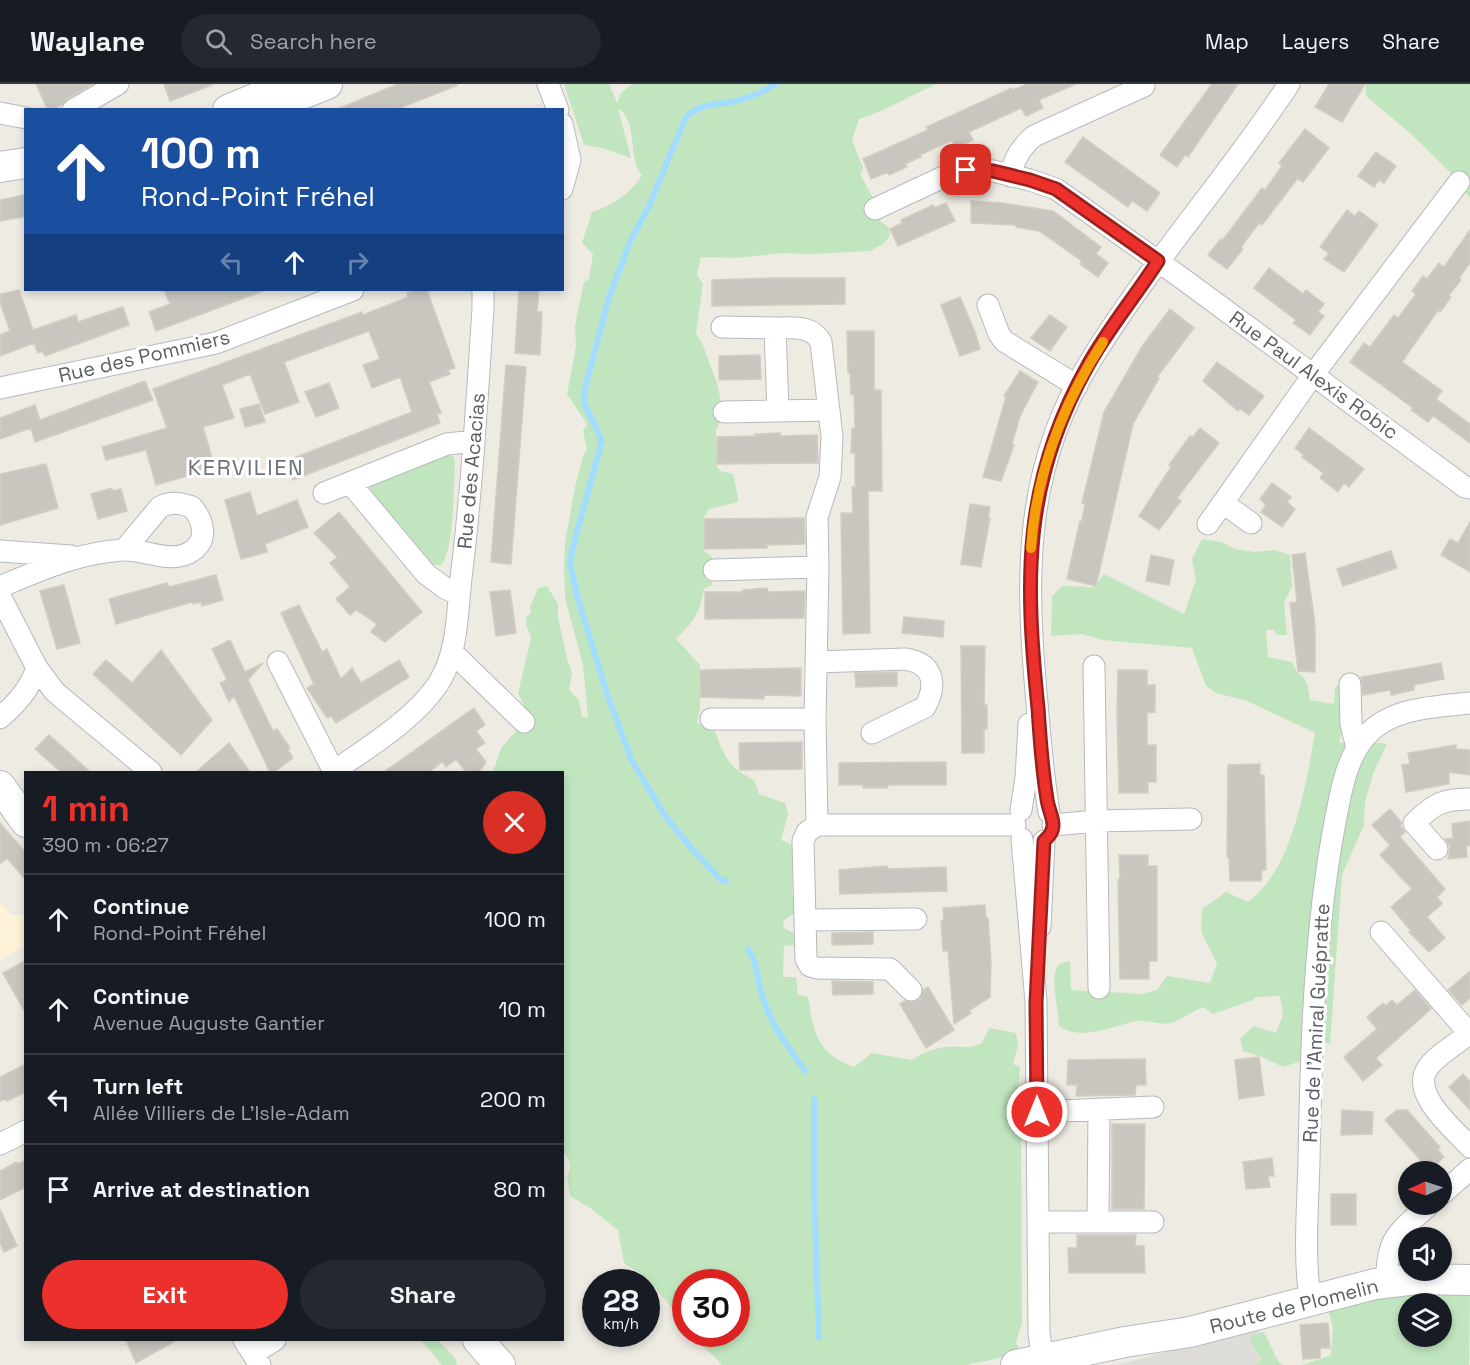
<!DOCTYPE html>
<html lang="en">
<head>
<meta charset="utf-8">
<style>
  :root { --surface:#171b24; --page:#242831; --text:#f1f3f6; --muted:#9ea1a6; --line:#363941; --accent:#ec302b }
  body { margin:0; font-family:"Space Grotesk",sans-serif; background:var(--page); color:var(--text); height:100vh; display:flex; flex-direction:column; font-size:22px; white-space:nowrap }
  * { box-sizing:border-box; margin:0 }
  p { font-size:20px; color:var(--muted) }
  .icon { flex:none; width:33px; height:33px; fill:none; stroke:currentColor; stroke-width:2; stroke-linecap:round; stroke-linejoin:round }
  .map { position:relative; flex:1; overflow:hidden }
  .side { position:absolute; left:24px; top:687px; width:540px; height:570px; display:flex; flex-direction:column; background:var(--surface); border-radius:0px; box-shadow:0 3px 9px #0003 }
  .side>* { flex:none }
  .top-card { position:absolute; left:24px; top:24px; width:540px; height:183px; border-radius:0px; box-shadow:0 3px 9px #0003; background:#1a4fa0; color:#fff; overflow:hidden }
  .needle { width:39px; rotate:267deg }
  .fabs { position:absolute; left:1398px; top:1077px; display:grid; gap:12px }
  .fabs a { display:grid; place-items:center; width:54px; height:54px; border-radius:50%; background:var(--surface); box-shadow:0 3px 9px #0003; font-size:30px }
  .speed { position:absolute; left:582px; top:1185px; display:flex; gap:12px; font-size:30px; font-weight:700; text-align:center }
  .speed>* { display:grid; place-content:center; width:78px; height:78px; border-radius:50%; background:var(--surface); box-shadow:0 3px 9px #0003; line-height:1 }
  .speed small { font-size:15px; font-weight:400 }
  .speed .limit { border:9px solid #d22; background:#fff; color:#111 }
  .pin { position:absolute; display:grid; place-items:center; width:51px; height:51px; color:#fff; margin:-26px; border-radius:12px; box-shadow:0 3px 9px #0006 }
  .me { position:absolute; width:66px; margin:-33px; rotate:0deg; stroke-linejoin:round; filter:drop-shadow(0 0 4px #0008) }
  .turn { display:flex; align-items:center; gap:21px; height:126px; padding:0 18px; font-size:27px }
  .turn .icon { width:78px; height:78px; stroke-width:2.5 }
  .turn b { display:block; font-size:42px; line-height:51px }
  .lanes { display:flex; align-items:center; height:57px; padding:0 18px; background:#0003; justify-content:center; gap:30px; direction:ltr }
  .lanes .off { opacity:.35 }
  .round { display:grid; place-items:center; flex:none; width:63px; height:63px; border-radius:32px; background:var(--page) }
  .overview { display:flex; align-items:center; justify-content:space-between; height:102px; padding:0 18px }
  h1 { font-size:36px; font-weight:800; line-height:45px; color:var(--accent) }
  .cta { display:flex; gap:12px; margin-top:auto; padding:12px 18px }
  .cta a { flex:1; height:69px; border-radius:36px; background:var(--accent); color:#fff; font-size:24px; font-weight:800; line-height:69px; text-align:center }
  .cta a+a { background:var(--page); color:var(--text) }
  ul { padding:0; list-style:none }
  li { display:flex; align-items:center; gap:18px; height:90px; padding:0 18px; border-top:2px solid var(--line) }
  li div { flex:1 }
  li b { display:block; font-size:22px }
  li em { font-style:normal }
  header { display:flex; align-items:center; gap:36px; box-sizing:border-box; height:84px; padding:0 30px; background:var(--surface); border-bottom:2px solid var(--line) }
  header strong { font-size:28px }
  nav { display:flex; gap:33px; margin-inline-start:auto; font-size:21px }
  .search { width:420px; height:54px; background:var(--page); display:flex; align-items:center; gap:15px; box-sizing:border-box; padding:0 21px; border-radius:33px; color:var(--muted); font-size:22px }
  .map>svg:first-child { display:block }
  .commercial { fill:#fef3d8 }
  .industrial { fill:#dfddd8 }
  .green { fill:#c1e6bf; fill-rule:evenodd }
  .lines { fill:none; stroke-linecap:round; stroke-linejoin:round }
  .stream { stroke:#a2dcff; stroke-width:6 }
  .building { fill:#c9c6c0; stroke:#d3cdc1; stroke-width:1.5 }
  .street-casing { stroke:#b6b9be; stroke-width:23 }
  .secondary-casing { stroke:#b5b9be; stroke-width:32 }
  .street { stroke:#fff; stroke-width:21 }
  .secondary { stroke:#fff; stroke-width:30 }
  .route-casing { stroke:#991f1c; stroke-width:15 }
  .route { stroke:#ec302b; stroke-width:10 }
  .slow { stroke:#f59e0b; stroke-width:10 }
  .labels { text-anchor:middle; stroke-width:6; stroke-linejoin:round; paint-order:stroke }
  .street-label { font-size:20px; fill:#5b6064; stroke:#fff }
  .quarter-label { font-size:22px; letter-spacing:1.5px; fill:#6c7276; stroke:#fff }
</style>
</head>
<body>
<header>
<strong>Waylane</strong>
<div class="search"><svg class="icon" aria-label="search" viewBox="0 0 24 24"><circle cx="10" cy="10" r="6"/><path d="M15 15l6 6"/></svg>Search here</div>
<nav><a>Map</a><a>Layers</a><a>Share</a></nav>
</header>
<div class="map">
<svg width="1470" height="1281" viewBox="0 0 1470 1281">
  <rect width="100%" height="100%" fill="#eeebe3"/>
  <path class="commercial" d="M0,819l12,12 14,-1 -1,33 -25,13z"/>
  <path class="industrial" d="M1258,1244l13,33 -1,4h-153z"/>
  <path class="green" d="M564,0h45l8,19 4,-10 11,-9h304l-55,27 -22,8 -7,21 11,28 -3,6 13,24 10,9 -5,5 3,10 8,5 1,9 -7,8 -13,7 -61,3 -25,-1 -48,5 -35,-1 -4,18 6,9 -7,49 6,10 15,40 4,18v18l-5,11 1,36 3,5 13,3 5,23v5l-29,7 -6,10v31l9,7 1,21 -2,8 -7,2c-4,26 -10,33 -28,51l24,26v43l-3,15 17,6c11,27 12,37 40,51l5,14 26,9 3,11 -7,26 12,5 -1,50 5,1 -1,16 -13,9 1,7 13,7v10l-13,1 -1,31h13l2,18 10,2c6,35 8,56 46,70l18,-14 40,7c11,-8 23,-12 36,-13 17,-1 16,3 34,-4l7,-15 27,5 2,13 -5,18 7,3 -2,24 3,39 1,193 -6,19 2,5 -4,8 -48,10h-244c-10,-12 -22,-19 -30,-31h44v-52h-50l-1,42 -38,-46 -23,-15 -6,-33 -28,-22 -20,-12 -3,-20c5,-9 3,-17 -4,-24l-1,-380h-69l8,-24 25,-28 -1,-13 -7,-14 13,-55 -5,-14v-7l5,-4 -1,-6 8,-19 9,-2 11,18v13l9,42 5,14 -3,17 10,10 3,17 6,1 -5,-53 -18,-67 -1,-32 1,-23 10,-56 8,-31 4,-6 -4,-19 4,-7 -20,-30 9,-48 -1,-20 9,-44 5,-3 4,-25 -11,-11 10,-31c19,-6 40,-19 50,-37 -15,-16 -3,-53 -24,-67l13,50 -29,-10 -18,-3z
    M1366,0h104v114l-21,-27 -39,-38 -44,-37z
    M449,371l4,1 2,5c-1,21 -1,92 -14,104h-9l-62,-72 1,-8 3,-3z
    M1202,455l20,3 13,7 19,3 20,-2 16,5 2,32 -8,15 3,33h-10l-3,-5h-8l2,27 24,5 5,10c10,6 12,17 13,28l24,4 1,-15 3,-5h20l3,19 -14,12 -8,28 22,-2 26,3 -14,30 -8,28 -1,23 -22,50 -12,169 -21,-8 -2,23 -24,8 -21,-10 -19,-6 -3,-12 14,-13 22,7 7,-18 -3,-19 -24,1 -3,3 -40,14 -10,-7c-10,4 -19,11 -29,15 -13,5 -25,-3 -37,-1 -26,5 -54,21 -78,5 0,-16 -9,-44 -2,-59 3,-5 9,-5 13,-6l1,29 71,4 15,-4 10,-14 43,7 7,-19 -16,-33 1,-22 24,-17 22,10c45,-32 58,-118 67,-169l-68,-32 -31,-8 -10,-7 -14,-38 -89,-8 -21,-6 -31,2 1,-40 10,-10 32,1 10,-13 80,40 12,-34 -4,-21z
    M1470,1202l-1,79h-167l29,-10 2,-26 -4,-17 8,-8zM1408,1220h34v32h-34z
    M1264,1248l14,29 5,4h-28l7,-6 -9,-12 -4,-11z
    M421,1256h17l17,18 2,7h-15z"/>
  <g class="lines">
    <path class="stream" d="M726,797h-4l-30,-32 -27,-33 -33,-55 -24,-64 -30,-98 -8,-35 2,-14 30,-109 -17,-36v-17l24,-91 21,-55 18,-34 38,-91c14,-14 31,-12 50,-16 14,-3 28,-10 40,-17
      M748,865c10,14 9,33 15,49 8,27 26,50 42,73
      M814,1015v92l5,146"/>
  </g>
  <path class="building" d="M36,0h57l-26,15 -6,6 -8,5h-5z
    M164,0h48v1l-42,16z
    M398,0l60,1 -63,25h-60z
    M1027,0h49l-37,16 4,8 -17,8 -5,-8 -52,24 4,8 -18,8 -3,-8 -32,15 1,2 -16,7 2,3 -18,8 -1,-3 -17,7 -8,-20 65,-29 -2,-3 86,-39 1,2z
    M1212,0h26l-50,73 -3,-2 -8,12 -17,-12z
    M1329,0h36l-23,38 -27,-15z
    M1305,45l24,19 -26,34 -5,-4 -36,47 -3,-2 -18,24 2,2 -16,20 -19,-14 13,-16 1,2 40,-53 3,2 17,-24 -3,-3z
    M1083,53l77,56 -13,18 -15,-10 -4,6 -63,-45z
    M1376,68l20,14 -12,17 -5,-3 -5,7 -16,-11z
    M25,111l1,19 -3,1v2l-23,4v-21z
    M971,117l30,2 52,8 48,36 -5,7 12,9 -10,14 -18,-13 2,-3 -43,-30 -23,-4v-2l-45,-2z
    M946,119l9,18 -57,25 -8,-17 12,-6 -1,-3 32,-15 1,3z
    M1347,126l8,6 4,-5 19,14 -34,47 -20,-13 5,-6 -9,-6z
    M1470,146v33l-11,15 2,2 -12,15 2,2 -11,15 -2,-2 -36,52 40,29 -6,8 34,25v19l-37,-27 -5,6 -17,-12 2,-2 -63,-46 14,-19 6,4 24,-32 4,3 18,-24 -4,-3 11,-15 4,3 12,-16 5,4z
    M1269,184l34,26 3,-4 18,14 -6,8 6,4 -14,19 -17,-12 3,-3 -42,-32z
    M774,194h71v26l-133,2v-26z
    M19,206l14,40 43,-15 2,7 45,-15 6,18 -84,31 -3,-5 -4,2 -4,-10 -34,13v-21l10,-4 -10,-29v-8z
    M164,206h98l1,1 -107,40 -7,-19 21,-8z
    M418,206h9l28,78 -7,2 2,4 -21,8 12,31 -4,1 3,9 -147,57 -7,-19 126,-49 -12,-35 -28,11 -9,-23 17,-6 -11,-28 -85,31 15,40 -34,12 -15,-40 -28,11 12,33 -31,9 12,41 -59,17 -10,-35 -40,10 -4,-13 65,-19 -14,-39 209,-77 1,3 45,-18 -1,-4z
    M519,206h20l-2,22h5l-2,43 -25,-2z
    M960,213l15,35 5,17 -20,7 -19,-51z
    M1170,225l24,19 -37,49 2,1 -26,46 -37,162 -29,-7 13,-58h2l3,-17 -3,-1 22,-91 39,-67z
    M1050,231l17,12 -17,24 -19,-13z
    M847,247h27v59h7l1,101h-14l2,142 -27,1 -2,-121h12l-1,-26h3v-34h-4l1,-25h3l-1,-34 -3,1 -1,-22h-2z
    M760,271l1,24 -42,1v-24z
    M1217,278l47,34 -15,19 -9,-6 -2,2 -35,-30z
    M506,281l20,2 -15,197 -20,-2z
    M1020,287l18,11 -18,34 -8,28 2,1 -13,36 -18,-4 23,-80 -2,-1z
    M145,297l8,19 -118,42 -4,-14 -31,11v-21l35,-13 5,15z
    M329,299l10,25 -23,9 -11,-25z
    M259,320l6,18 -20,5 -5,-18z
    M1200,344l19,15 -42,55 4,3 -22,29 -20,-14 32,-49 -2,-2 21,-29 3,1z
    M1309,344l55,41 -15,18 -5,-4 -6,9 -18,-14 3,-5 -21,-16 2,-2 -9,-7z
    M780,349v3l37,-1 1,28 -101,1v-27l38,-1v-2z
    M46,380l12,44 -58,17v-51z
    M1272,399l19,14 -4,5 8,7 -13,18 -21,-15 5,-7 -6,-6z
    M112,404v3l9,-2 6,22 -29,8 -7,-25z
    M250,408l7,24 40,-16 11,27 -43,17 2,8 -26,7 -16,-59z
    M970,420l20,3 -2,11h2l-9,49 -20,-3z
    M339,428l83,100 -37,30 -14,-10 6,-8 -21,-14 -6,5 -14,-16 14,-12 -20,-24 7,-6 -23,-24z
    M804,434l1,26 -38,1v3l-63,1v-30z
    M1470,438v50l-29,-17 9,-16 8,4z
    M1391,467l6,17 -54,18 -6,-17z
    M1305,469l10,72v47l-17,-1 -8,-68 7,-1 -5,-47z
    M1151,471l23,5 -5,25 -23,-4z
    M216,491l7,25 -21,6 -1,-4 -8,2 -1,-2 -76,22 -7,-25 58,-16 2,4z
    M64,501l16,58 -23,6 -17,-58z
    M767,504l1,4 37,-1 -1,27 -99,1v-27h38v-2z
    M510,506l6,43 -20,3 -6,-44z
    M299,521l23,47 5,-3 14,30 11,-11 9,15 38,-23 10,17 -73,46 -5,-7 -4,2 -20,-30 7,-4 -33,-71z
    M904,533l40,4 -1,16 -41,-4z
    M230,556l15,32 18,-9 -15,17 25,51 4,-2 13,19 -2,2 5,8 -19,14h-4l-36,-76 -5,6 -9,-19 7,-3 -15,-31z
    M961,562h24l-1,59h3v24h-3v24h-22z
    M161,566l51,70 -31,35 -88,-81 13,-14 26,23z
    M1441,579l3,16 -30,6v5l-23,5 -1,-5 -27,5 -2,-18z
    M801,584v28l-37,-1v4l-63,-2 -1,-27z
    M1118,586h29v15h8v27l-8,1v32h9v37h-8v11h-29l-2,-77z
    M897,588v14l-41,1 -1,-14z
    M474,624l11,17 -9,6 9,12 -9,6 10,13 -7,10h-13l-10,-13 -10,8 -4,-5 -13,10h-45z
    M49,651l16,14 25,23h-29l-26,-23z
    M802,658v27l-62,1 -1,-27z
    M229,659l21,29h-54z
    M1456,661v4l14,1v25l-21,-3v12l-43,8 -4,-27 8,-1 -2,-11z
    M946,678v23h-58l-1,3h-24v-3h-24v-22z
    M1260,680v11h4l2,95h-4l-1,11h-31l-1,-24h-2l1,-92z
    M1390,725l12,14 -2,2 5,7 -5,5 45,52 -8,8 5,7 -15,13 18,21 -16,14 -20,-20 2,-1 -20,-24 21,-18 -32,-34 10,-10 -18,-20z
    M1470,737v25h-4l1,11 -19,2 2,-12 -5,-8 8,-1 -1,-14z
    M0,739l26,30v27l-19,-22 -7,6z
    M1119,771h29v11h9v95h-8v18h-29l-2,-100h2z
    M887,782l1,3 58,-2 1,24 -107,3 -1,-24z
    M985,821l1,13h2l3,43 -1,36 -21,14 2,2 -17,11 -6,-73h-5l-2,-30 3,-1 -1,-12z
    M873,848v12l-41,1v-12z
    M26,876v54l-23,-41z
    M1470,887v27l-8,7 -14,-15z
    M832,897l41,1v12l-40,1z
    M928,903l26,43 -28,18 -26,-44 5,-3 9,1 6,-3 3,-9z
    M1415,906l16,19 -55,49 6,7 -19,16 -19,-24 33,-28 -10,-12 16,-14 3,3 6,-6 5,5z
    M1259,973l5,38 -25,4 -4,-39z
    M1145,975l1,26h-10l-1,10 -59,1 1,-11h-10l1,-25z
    M26,980v28l-19,9 -2,-2 -5,2v-24z
    M1463,990l7,8v28l-21,-23z
    M1342,1026l31,2 -1,22 -31,1z
    M1397,1026h10l33,37 -2,3 6,7 -12,11 -6,-7 -3,2 -38,-43z
    M1112,1040h33l-1,85h-32z
    M1272,1074l2,18h-6l2,11 -24,2 -3,-27z
    M26,1076v27l-26,13v-29l16,-9 2,2z
    M1331,1110h25v31h-25z
    M0,1125l17,37 -13,6 -4,-9z
    M1077,1151h59l-1,11h9l1,27h-76l-1,-25h9z
    M1328,1239l2,25h-10v10l-17,1 -3,-34z
    M126,1256h51l-41,23z"/>
  <g class="lines">
    <g class="street-casing">
      <path id="street" d="M548,0l10,26
        M73,26l45,-26
        M0,29l26,5
        M562,40l8,36 -8,29
        M1011,92c2,-17 10,-29 23,-40l110,-50
        M875,125l79,-37 20,-3 19,2 37,9 26,9 127,90 282,208 5,1
        M988,221l11,29 5,7 73,45
        M722,243l53,1
        M0,304l216,-45 137,-53
        M778,327l-3,-83c18,0 37,-3 46,14l11,95 -2,40 -13,40 1,50 -3,152 2,106 -10,7 -4,9 3,118 4,7 7,2 73,1 21,21
        M724,328l105,-2
        M350,399l76,91 19,14 14,7
        M324,409l123,-49 27,-3
        M1223,419l28,20
        M1208,440l105,-149 146,-193
        M0,467l71,5
        M714,486l104,-3
        M0,503c40,-17 80,-35 124,-37 21,-1 48,15 68,1 17,-12 11,-31 0,-44 -12,-4 -21,-6 -32,0l-36,43
        M0,512l37,72 18,24 96,80
        M452,568l72,70
        M278,578l56,110
        M816,578l89,-3c28,4 33,25 20,48l-53,26
        M1094,582l5,322
        M1350,600l1,40 6,24
        M0,634c17,-15 29,-28 37,-50
        M711,635h104
        M333,688c34,-24 82,-53 105,-88 20,-31 19,-70 23,-106 11,-89 16,-179 22,-269v-19
        M1021,726l5,-32 3,-54
        M1049,728c-6,-36 -9,-72 -12,-109 -11,-121 -15,-230 51,-338 60,-99 138,-185 201,-281
        M817,741h198
        M1053,741l43,-4 95,-2
        M1022,755l14,163 3,330 4,33
        M1437,765l-23,-26c20,-19 28,-24 56,-24
        M805,836l111,-1
        M1040,843l4,-86
        M1381,848l88,101
        M1470,949c-12,10 -35,23 -43,36 -16,26 28,61 43,78
        M1037,1028l116,-5
        M0,1060l26,-13
        M1442,1110l28,-25
        M1038,1138h115
        M1098,1138l1,-113
        M1387,1198c-1,-45 11,-49 43,-78
        M1311,1218c-8,-41 -3,-98 -2,-141 2,-112 5,-228 26,-339 6,-29 10,-61 30,-85 25,-30 69,-30 105,-34
        M244,1256l16,25
        M253,1270l22,-14"/>
    </g>
    <g class="secondary-casing">
      <path id="secondary" d="M228,26l50,-21
        M261,26l66,-26
        M0,83l26,-4
        M0,702l26,36
        M478,1256l22,25
        M1016,1281l109,-23 65,-10 185,-48 42,-5 53,1"/>
    </g>
    <use href="#street" class="street"/>
    <use href="#secondary" class="secondary"/>
  </g>
  <g class="lines">
    <g class="route-casing">
      <path id="route" d="M966,86l27,1 37,9 26,9 102,72c-23,36 -51,69 -71,106 -65,116 -62,214 -49,341 2,31 4,61 9,91 1,9 6,18 6,26 0,7 -4,11 -9,16l-8,161 1,110"/>
    </g>
    <use href="#route" class="route"/>
    <path class="slow" d="M1031,464c5,-75 32,-144 72,-206"/>
  </g>
  <g class="labels">
    <g class="street-label">
      <text transform="translate(144 272) rotate(-13)" y="7">Rue des Pommiers</text>
      <text transform="translate(1314 291) rotate(36)" y="7">Rue Paul Alexis Robic</text>
      <text transform="translate(471 387) rotate(-85)" y="7">Rue des Acacias</text>
      <text transform="translate(1316 939) rotate(-87)" y="7">Rue de l'Amiral Guépratte</text>
      <text transform="translate(1294 1222) rotate(-14)" y="7">Route de Plomelin</text>
    </g>
    <g class="quarter-label">
      <text x="246" y="391">KERVILIEN</text>
    </g>
  </g>
</svg>
<div class="fabs">
<a><svg class="needle" viewBox="-14 -14 28 28"><path d="M0-13l5 13h-10z" fill="#e53935"/><path d="M0 13l5-13h-10z" fill="#9ea1a6"/></svg></a>
<a><svg class="icon" aria-label="sound" viewBox="0 0 24 24"><path d="M4 9h4l5-4v14l-5-4H4zM17 9q2 3 0 6"/></svg></a>
<a><svg class="icon" aria-label="layers" viewBox="0 0 24 24"><path d="M12 4l9 5-9 5-9-5zM3 14l9 5 9-5"/></svg></a>
</div>
<div class="speed"><div>28<small>km/h</small></div><div class="limit">30</div></div>
<div class="pin" style="left:966px;top:86px;background:#d93025"><svg class="icon" aria-label="arrive" viewBox="0 0 24 24"><path d="M6 21V4h12l-3 4 3 4H6"/></svg></div>
<svg class="me" style="left:1037px;top:1028px" viewBox="-20 -20 40 40"><circle r="17" fill="#ec302b" stroke="#fff" stroke-width="3"/><path d="M0-11L8 9 0 5-8 9z" fill="#fff"/></svg>
<div class="top-card">
<div class="turn"><svg class="icon" aria-label="ahead" viewBox="0 0 24 24"><path d="M12 20V5M6 11l6-6 6 6"/></svg><div><b>100 m</b>Rond-Point Fréhel</div></div>
<div class="lanes"><svg class="icon off" aria-label="left" viewBox="0 0 24 24"><path d="M17 20v-9H6M10 6l-5 5 5 5"/></svg><svg class="icon" aria-label="ahead" viewBox="0 0 24 24"><path d="M12 20V5M6 11l6-6 6 6"/></svg><svg class="icon off" aria-label="right" viewBox="0 0 24 24"><path d="M7 20v-9h11M14 6l5 5-5 5"/></svg></div>
</div>
<section class="side">
<div class="overview"><div><h1>1 min</h1><p>390 m · 06:27</p></div><a class="round" style="background:#d93025;color:#fff"><svg class="icon" aria-label="close" viewBox="0 0 24 24"><path d="M6 6l12 12M18 6L6 18"/></svg></a></div>
<ul>
<li><svg class="icon" aria-label="ahead" viewBox="0 0 24 24"><path d="M12 20V5M6 11l6-6 6 6"/></svg><div><b>Continue</b><p>Rond-Point Fréhel</p></div><em>100 m</em></li>
<li><svg class="icon" aria-label="ahead" viewBox="0 0 24 24"><path d="M12 20V5M6 11l6-6 6 6"/></svg><div><b>Continue</b><p>Avenue Auguste Gantier</p></div><em>10 m</em></li>
<li><svg class="icon" aria-label="left" viewBox="0 0 24 24"><path d="M17 20v-9H6M10 6l-5 5 5 5"/></svg><div><b>Turn left</b><p>Allée Villiers de L'Isle-Adam</p></div><em>200 m</em></li>
<li><svg class="icon" aria-label="arrive" viewBox="0 0 24 24"><path d="M6 21V4h12l-3 4 3 4H6"/></svg><div><b>Arrive at destination</b></div><em>80 m</em></li>
</ul>
<div class="cta"><a>Exit</a><a>Share</a></div>
</section>
</div>
</body>
</html>
